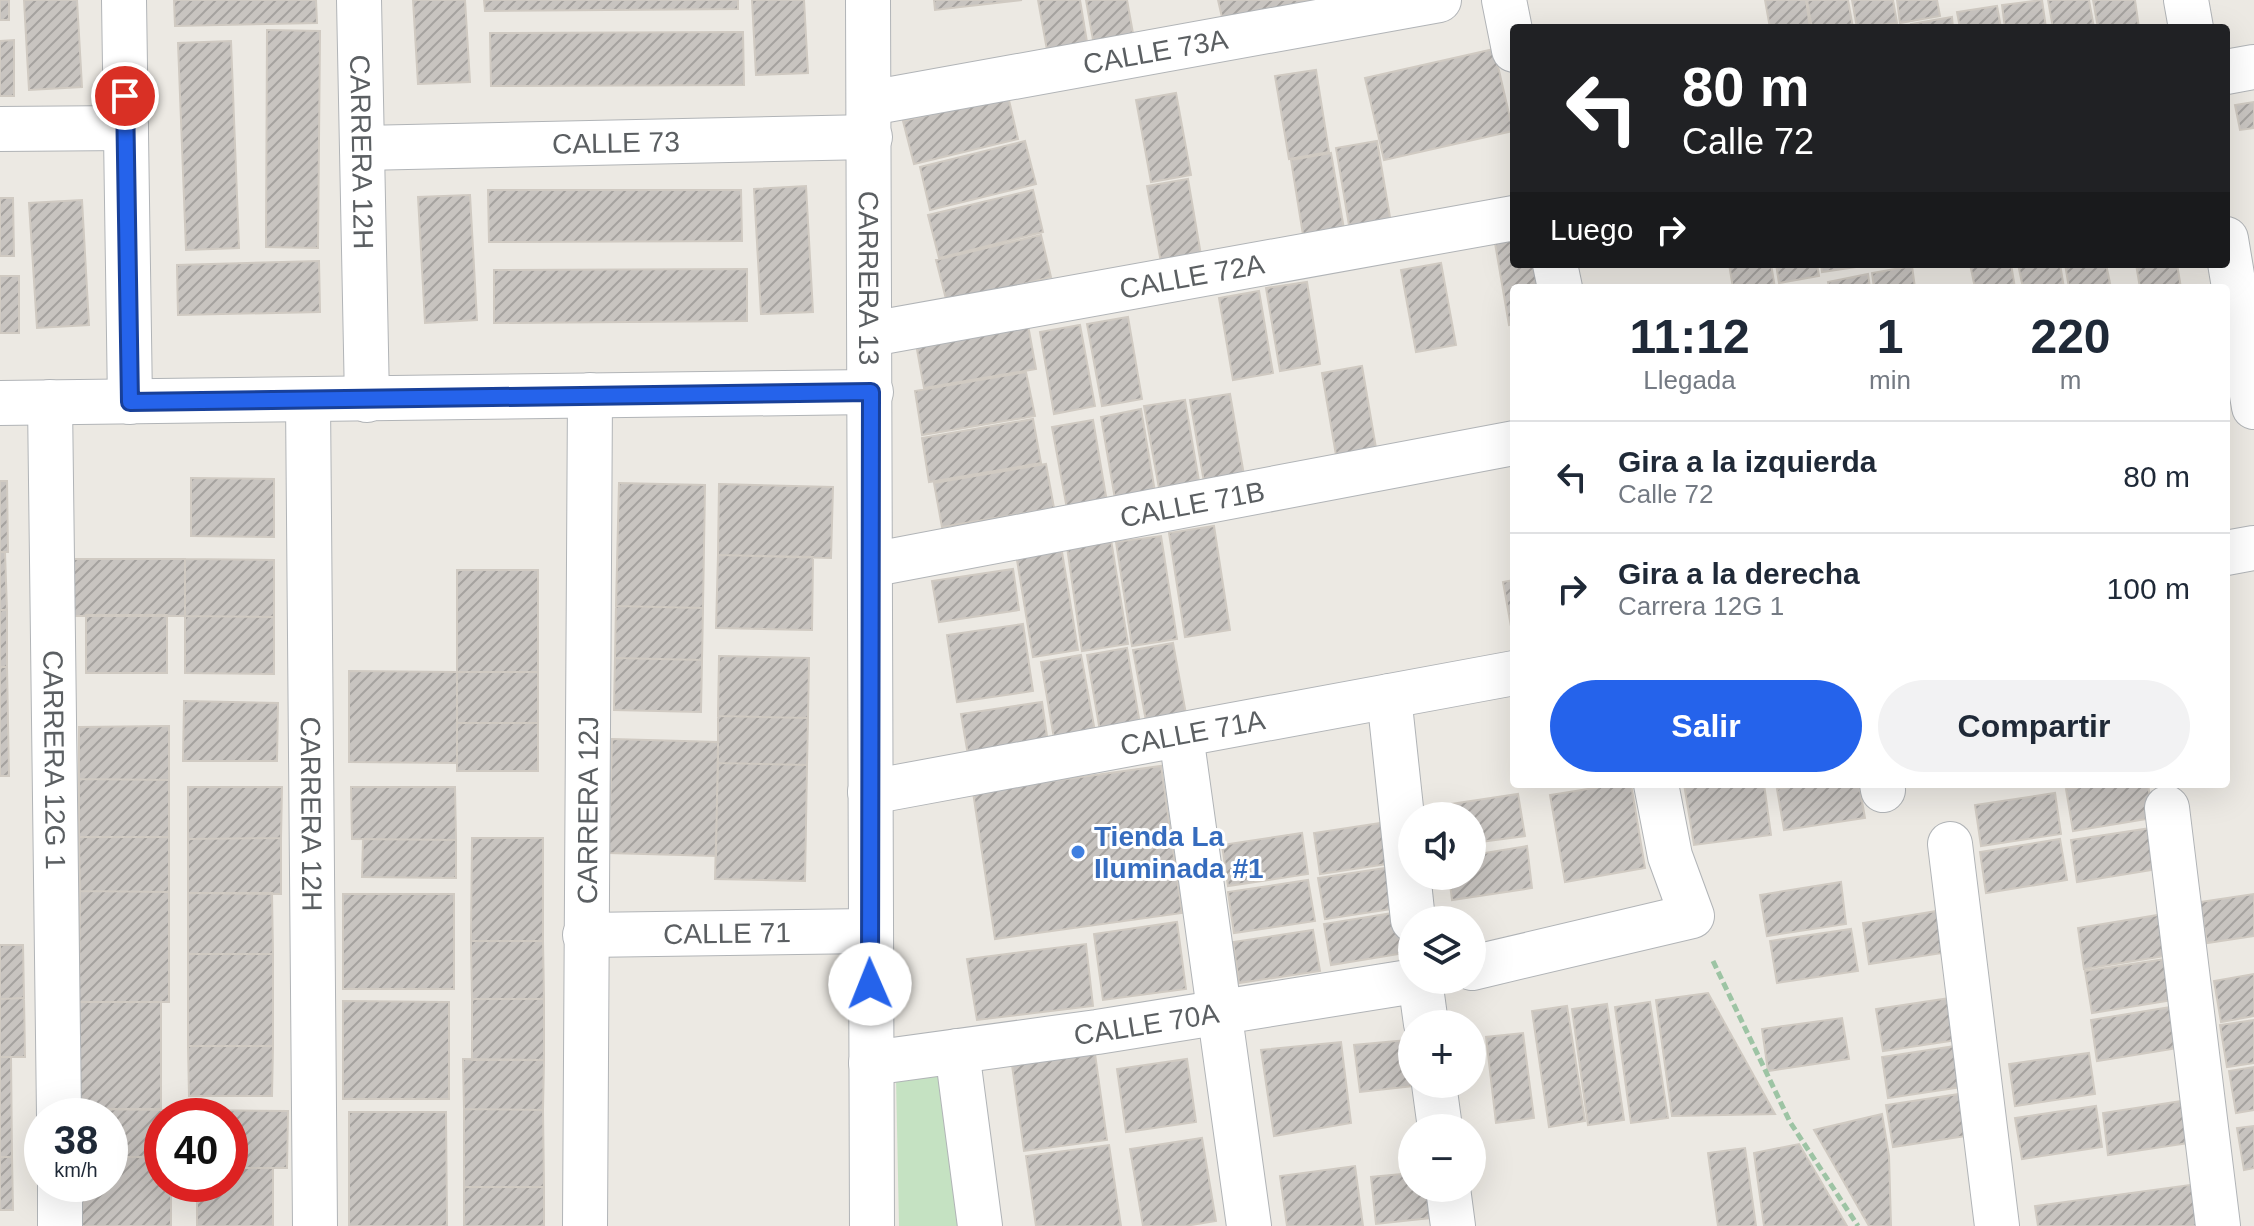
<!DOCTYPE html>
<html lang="es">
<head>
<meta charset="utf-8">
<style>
  :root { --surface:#fff; --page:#f2f2f3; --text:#1f2937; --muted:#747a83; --line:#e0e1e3; --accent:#2563eb }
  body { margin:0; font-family:Helvetica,sans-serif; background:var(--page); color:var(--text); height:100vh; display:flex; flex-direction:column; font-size:30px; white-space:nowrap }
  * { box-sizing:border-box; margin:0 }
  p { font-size:26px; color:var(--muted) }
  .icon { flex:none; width:44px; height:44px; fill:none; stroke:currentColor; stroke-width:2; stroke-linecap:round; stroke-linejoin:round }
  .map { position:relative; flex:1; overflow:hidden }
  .side { position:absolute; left:1510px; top:284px; width:720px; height:504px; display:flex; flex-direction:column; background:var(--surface); border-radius:8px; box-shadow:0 8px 32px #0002 }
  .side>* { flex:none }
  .banner { position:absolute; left:1510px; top:24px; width:720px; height:244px; border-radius:8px; box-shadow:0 8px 32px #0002; background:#202124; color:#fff; overflow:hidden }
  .fabs { position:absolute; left:1398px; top:802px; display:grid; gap:16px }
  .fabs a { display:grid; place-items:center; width:88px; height:88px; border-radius:50%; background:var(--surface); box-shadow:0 8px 32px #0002; font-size:40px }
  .speed { position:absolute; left:24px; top:1098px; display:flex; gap:16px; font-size:40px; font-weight:700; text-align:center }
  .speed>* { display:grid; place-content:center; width:104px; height:104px; border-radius:50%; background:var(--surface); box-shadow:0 8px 32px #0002; line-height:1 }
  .speed small { font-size:20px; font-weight:400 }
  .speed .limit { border:12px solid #d22; background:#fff; color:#111 }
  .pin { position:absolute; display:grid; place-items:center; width:68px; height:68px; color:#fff; margin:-34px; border:4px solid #fff; border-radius:50%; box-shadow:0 2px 8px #0007 }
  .me { position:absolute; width:88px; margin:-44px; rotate:359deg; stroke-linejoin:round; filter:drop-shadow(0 0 6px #0008) }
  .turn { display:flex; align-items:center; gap:28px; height:168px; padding:0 40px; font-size:36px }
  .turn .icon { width:104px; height:104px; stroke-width:2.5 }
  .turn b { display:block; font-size:56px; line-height:68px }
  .then { display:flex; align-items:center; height:76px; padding:0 40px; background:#0003; gap:16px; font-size:30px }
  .eta { display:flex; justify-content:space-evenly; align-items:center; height:136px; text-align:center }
  .eta b { font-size:48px; font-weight:600; line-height:56px }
  .action { display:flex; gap:16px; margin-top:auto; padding:16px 40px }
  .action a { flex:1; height:92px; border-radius:48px; background:var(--accent); color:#fff; font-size:32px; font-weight:600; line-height:92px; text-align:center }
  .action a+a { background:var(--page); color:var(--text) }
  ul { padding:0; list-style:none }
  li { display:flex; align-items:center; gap:24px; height:112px; padding:0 40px; border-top:2px solid var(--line) }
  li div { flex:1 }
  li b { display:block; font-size:30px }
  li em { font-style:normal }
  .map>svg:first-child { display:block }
  .grass { fill:#c5e2c2 }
  .building { fill:url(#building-hatch); stroke:#d0cac2; stroke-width:2 }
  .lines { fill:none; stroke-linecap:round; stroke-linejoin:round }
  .minor-casing { stroke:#b1b4b7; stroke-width:46 }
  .path { stroke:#9dc4a4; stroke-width:5; stroke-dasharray:8 4; stroke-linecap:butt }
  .minor { stroke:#fff; stroke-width:44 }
  .route-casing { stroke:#184099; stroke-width:20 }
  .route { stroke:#2563eb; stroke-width:14 }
  .shop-dot { fill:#3f7fe0; stroke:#fff; stroke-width:3 }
  .labels { text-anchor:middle; stroke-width:6; stroke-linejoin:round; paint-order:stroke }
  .street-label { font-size:28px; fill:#5b5f62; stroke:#fff }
  .shop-label { font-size:28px; font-weight:bold; fill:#366cbe; stroke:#fff; text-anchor:start }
</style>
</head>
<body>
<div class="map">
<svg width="2254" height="1226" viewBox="0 0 2254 1226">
  <defs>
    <pattern id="building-hatch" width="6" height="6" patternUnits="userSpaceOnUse" patternTransform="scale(2)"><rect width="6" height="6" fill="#c8c4c0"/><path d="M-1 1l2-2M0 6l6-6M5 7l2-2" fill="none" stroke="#a5a29f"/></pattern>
  </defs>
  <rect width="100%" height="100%" fill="#ece9e3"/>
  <path class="grass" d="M946,1071l19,155h-66l-3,-149z"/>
  <path class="building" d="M0,0h9v20h-9z
    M24,0h53l5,87 -53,3z
    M174,0h142l1,23 -142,3z
    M413,0h52l5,82 -52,2z
    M484,0h254v9l-253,2z
    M752,0h52l4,73 -52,2z
    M934,0h88l-87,10z
    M1038,0h42l9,54 -40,7z
    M1086,0h41l9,50 -40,7z
    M1218,0h121l-115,26z
    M1765,0h41l4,28h-40z
    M1807,0h41l5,28h-41z
    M1852,0h41l4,23 -40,5z
    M1897,0h40l3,16 -40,7z
    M2042,0l4,28h-41l-3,-23z
    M2048,0h41l5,28h-41z
    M2093,0h42l4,28h-41z
    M1997,6l4,22h-41l-3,-16z
    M1952,17l1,11h-41l-1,-4z
    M267,30l53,1 -2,217 -52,-1z
    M743,32l1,53 -253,1 -1,-53z
    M14,40v56h-14v-55z
    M231,41l8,207 -53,2 -8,-207z
    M1494,49l19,82 -129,29 -19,-82z
    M1316,70l13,82 -40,7 -14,-83z
    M1176,93l15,82 -40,7 -15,-82z
    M1008,96l10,43 -104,25 -11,-43z
    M2254,102v26l-14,2 -5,-25z
    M1025,141l11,43 -106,26 -10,-43z
    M1377,141l14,82 -41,8 -14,-83z
    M1331,153l14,82 -41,6 -13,-81z
    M1188,179l14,82 -40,7 -15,-82z
    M806,186l7,126 -52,2 -7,-125z
    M488,190h253l1,51 -253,1z
    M1033,190l10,42 -104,26 -11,-43z
    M470,195l7,125 -52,3 -7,-126z
    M0,198h13l1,58h-14z
    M82,200l7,125 -52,3 -8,-125z
    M1041,235l10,42 -104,26 -11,-43z
    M1514,239v25h26l4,24h-30v36l-5,1 -14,-82z
    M319,261l1,51 -142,3 -1,-50z
    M1441,263l15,82 -40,7 -15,-82z
    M1729,264h42l4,24h-42z
    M1776,264h41l2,12 -40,7z
    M1821,264h41l1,2 -41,6z
    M1970,264h41l4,24h-40z
    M2018,264h42l4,24h-41z
    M2065,264h41l5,24h-42z
    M2136,264h41l4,24h-41z
    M1912,266l3,22h-41l-2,-15z
    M747,269v52l-253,2v-53z
    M1868,274l2,14h-41l-1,-6z
    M0,276h19v57h-19z
    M1307,282l13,82 -40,7 -14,-83z
    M1259,291l14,82 -40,7 -14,-82z
    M1128,317l14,82 -40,7 -15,-82z
    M1028,325l8,44 -112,19 -8,-44z
    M1080,325l15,81 -41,8 -14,-82z
    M1362,366l14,82 -40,7 -14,-82z
    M1026,372l9,44 -113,19 -7,-44z
    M1230,394l14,81 -40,7 -14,-82z
    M1185,400l14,81 -40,7 -15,-82z
    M1141,409l14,83 -40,7 -14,-82z
    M1033,419l8,44 -112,19 -7,-44z
    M1093,420l14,82 -40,7 -15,-82z
    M1046,464l8,44 -112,19 -8,-44z
    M191,478l83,1v58l-83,-1z
    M0,481h7l1,71h-8z
    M619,483l86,2 -2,123 -87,-2z
    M719,484l114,3 -2,71 -113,-3z
    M1214,526l16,104 -45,7 -16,-104z
    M1161,536l16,103 -45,7 -16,-104z
    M1111,540l17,104 -46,7 -15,-104z
    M1061,546l17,104 -45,7 -17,-103z
    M0,552h5l2,58h-7z
    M718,555l95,2 -1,73 -96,-2z
    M72,559h113v57h-113z
    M185,559l89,1v57l-89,-1z
    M1013,569l6,41 -80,12 -7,-41z
    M457,570h81v102h-81z
    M1514,580v63l-11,-61z
    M616,606l87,2 -1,52 -87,-2z
    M0,610h7v57h-7z
    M86,615h81v58h-81z
    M185,616l89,1v57l-89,-1z
    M1023,624l10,67 -76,11 -10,-67z
    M1173,643l15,82 -40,7 -15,-82z
    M1127,648l14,82 -40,7 -14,-82z
    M1081,655l15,82 -41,7 -14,-82z
    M719,656l90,2 -1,60 -90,-2z
    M615,658l87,2 -1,52 -87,-2z
    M0,667h7l2,109h-9z
    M349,671l108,1v91l-108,-1z
    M457,672h81v51h-81z
    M184,701l94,2 -1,58h-94z
    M1042,702l6,41 -80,12 -7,-41z
    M718,716l90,2 -1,47 -89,-2z
    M457,723h81v48h-81z
    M169,726v54l-90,-1v-52z
    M612,739l106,3 -2,114 -107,-3z
    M718,763l89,2 -2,116 -90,-2z
    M1161,766l21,147 -187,26 -22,-147z
    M79,779l90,1v57h-90z
    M1619,784h12l14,84 -80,14 -15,-87z
    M1684,784h80l7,51 -77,10z
    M1809,784h50l6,34 -81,12 -7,-41z
    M2102,784h46l5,34 -80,13 -7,-42z
    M188,787h94l-1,51 -93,1z
    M351,787h104l1,53 -104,-1z
    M2055,793l6,41 -80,12 -6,-41z
    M1518,794l7,42 -53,7v-27h-33l-2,-10z
    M1394,821l7,41 -81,12 -6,-41z
    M2151,828l7,41 -81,13 -6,-42z
    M1302,833l6,41 -80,12 -6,-41z
    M79,837h90v55l-89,-1z
    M281,838v56l-93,-1v-54z
    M472,838h71v103h-72z
    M363,839l93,1v38l-94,-1z
    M2060,839l7,41 -81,13 -6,-41z
    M1527,846l5,42 -80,12 -3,-24h23v-21z
    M1399,866l6,41 -80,12 -7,-41z
    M1308,880l7,41 -81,12 -6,-41z
    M1841,882l5,42 -79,12 -7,-41z
    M80,891l89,1v110h-90z
    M188,893h84l1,61h-85z
    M343,894h111v95h-111z
    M2254,894v42l-47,7 -7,-41z
    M1943,910l6,42 -80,12 -6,-41z
    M1405,911l6,41 -80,13 -7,-41z
    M2158,915l7,41 -81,13 -6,-41z
    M1177,922l9,67 -83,11 -9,-66z
    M1851,929l7,42 -81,12 -7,-42z
    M1313,930l7,41 -81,12 -6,-41z
    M471,941h72l1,58h-72z
    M1086,944l7,62 -116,14 -10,-61z
    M0,945h23l1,53 -24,1z
    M188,954h85v92h-85z
    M2166,959l7,41 -81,13 -7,-42z
    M2254,974v42l-33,6 -7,-41z
    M1708,993l67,121 -103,2 -16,-116z
    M1957,997l7,42 -81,12 -7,-42z
    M24,998l1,59h-25v-58z
    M472,999h72v61h-72z
    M343,1001l106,1v97h-106z
    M79,1002h82v107h-81z
    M1650,1002l18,116 -37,5 -16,-116z
    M1607,1004l17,116 -36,5 -16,-116z
    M1567,1006l18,115 -36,6 -17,-116z
    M2171,1007l7,41 -81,13 -6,-41z
    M1842,1018l7,41 -81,12 -6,-42z
    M2254,1020v43l-27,4 -7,-42z
    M1523,1033l11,85 -38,5 -10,-86z
    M1407,1040l6,46 -53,6 -6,-47z
    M1341,1042l10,81 -77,13 -13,-86z
    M1962,1045l7,41 -81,12 -6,-41z
    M188,1046h85l-1,50h-83z
    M2089,1053l6,41 -80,12 -6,-42z
    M1095,1054l12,86 -83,11 -12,-86z
    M0,1057h11l1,100h-12z
    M463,1059l81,1 -1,50 -79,-1z
    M1187,1059l9,63 -70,10 -9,-63z
    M2254,1067v43l-18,3 -7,-42z
    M1966,1093l7,42 -80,12 -7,-42z
    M2182,1101l7,42 -81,12 -5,-42z
    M2096,1106l6,41 -80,12 -7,-41z
    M80,1109l91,1v6h-9v41h-52v-41h-30z
    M464,1109l79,1 1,77h-80z
    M196,1110l92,1 -1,57h-57v-52h-34z
    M349,1112h97l1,114h-98z
    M1882,1114l7,42 2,70h-22l-55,-96z
    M2254,1126v42l-10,2 -7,-42z
    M1202,1138l14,83 -31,5h-42l-13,-77z
    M1799,1144l48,82h-83l-10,-73z
    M1109,1145l12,81h-85l-10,-70z
    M1745,1148l11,78h-38l-10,-73z
    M0,1157h12l1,53h-13z
    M110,1157h52v27h9v42h-92v-42h31z
    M1355,1166l8,60h-76l-7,-50z
    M230,1168h43v58h-76v-42h33z
    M1412,1173v15h14l4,30 -54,6 -5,-47z
    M2197,1184l7,42h-166l-3,-20z
    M464,1187h80v39h-80z"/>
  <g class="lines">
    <g class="minor-casing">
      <g id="minor">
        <path d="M124,0l6,402"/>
        <path id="s1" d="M359,0l8,400"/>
        <path id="s2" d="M868,0l4,1226"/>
        <path d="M1504,0l10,50"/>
        <path d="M2186,0l5,28"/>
        <path d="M2226,72l28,-5"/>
        <path id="s3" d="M870,103l569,-103"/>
        <path d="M0,129l126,-1"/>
        <path id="s4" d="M362,148l508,-11"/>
        <path d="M2226,239l28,168"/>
        <path d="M1555,264l5,24"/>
        <path id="s5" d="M871,334l643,-116"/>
        <path id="s6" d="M308,400l7,826"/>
        <path id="s7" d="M50,402l9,714"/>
        <path d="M0,403l871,-11"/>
        <path d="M2226,553l28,-5"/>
        <path id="s8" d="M870,565l644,-122"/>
        <path d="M1389,696l24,224"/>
        <path d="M1181,735l68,491"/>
        <path d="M1882,784l1,6"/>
        <path id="s9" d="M870,792l644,-119"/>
        <path d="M2167,808l51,418"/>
        <path d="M1950,844l47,382"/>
        <path id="s10" d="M585,935l284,-4"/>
        <path d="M1472,968l220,-52 -22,-60 -14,-72"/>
        <path d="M1420,980l6,44"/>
        <path d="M957,1051l23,175"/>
        <path id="s11" d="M871,1063l226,-31 324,-52"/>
        <path d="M1434,1084l6,44"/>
        <path d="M60,1184v42"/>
        <path d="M1448,1188l5,38"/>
        <path id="s12" d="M585,1226l5,-831"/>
      </g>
    </g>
    <path class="path" d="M1713,961l77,161 68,104"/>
    <use href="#minor" class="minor"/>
  </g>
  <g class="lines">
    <g class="route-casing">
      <path id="route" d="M125,96l5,306 741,-10 -1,592"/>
    </g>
    <use href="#route" class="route"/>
  </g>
  <circle class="shop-dot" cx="1078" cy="852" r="8"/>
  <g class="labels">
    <g class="street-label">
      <text dy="10" stroke="none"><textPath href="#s3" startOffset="290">CALLE 73A</textPath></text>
      <text dy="10" stroke="none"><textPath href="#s4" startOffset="254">CALLE 73</textPath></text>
      <text dy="10" stroke="none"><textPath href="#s1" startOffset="152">CARRERA 12H</textPath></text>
      <text dy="10" stroke="none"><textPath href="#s5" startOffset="326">CALLE 72A</textPath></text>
      <text dy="10" stroke="none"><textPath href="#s2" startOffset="278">CARRERA 13</textPath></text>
      <text dy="10" stroke="none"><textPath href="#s8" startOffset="328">CALLE 71B</textPath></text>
      <text dy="10" stroke="none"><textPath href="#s9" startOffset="328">CALLE 71A</textPath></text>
      <text dy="10" stroke="none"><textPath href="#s7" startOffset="358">CARRERA 12G 1</textPath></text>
      <text dy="10" stroke="none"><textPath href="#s12" startOffset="416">CARRERA 12J</textPath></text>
      <text dy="10" stroke="none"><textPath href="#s6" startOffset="414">CARRERA 12H</textPath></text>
      <text dy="10" stroke="none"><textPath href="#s10" startOffset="142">CALLE 71</textPath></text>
      <text dy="10" stroke="none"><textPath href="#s11" startOffset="278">CALLE 70A</textPath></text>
    </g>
    <g class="shop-label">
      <text x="1094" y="846">Tienda La<tspan x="1094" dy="32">Iluminada #1</tspan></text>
    </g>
  </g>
</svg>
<div class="fabs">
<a><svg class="icon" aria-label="sound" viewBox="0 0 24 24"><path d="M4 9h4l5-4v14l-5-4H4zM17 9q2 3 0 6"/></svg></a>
<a><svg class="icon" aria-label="layers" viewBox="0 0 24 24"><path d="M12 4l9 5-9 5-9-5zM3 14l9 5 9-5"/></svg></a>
<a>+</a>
<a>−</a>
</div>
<div class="speed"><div>38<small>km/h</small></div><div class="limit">40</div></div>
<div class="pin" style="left:125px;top:96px;background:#d93025"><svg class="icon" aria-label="arrive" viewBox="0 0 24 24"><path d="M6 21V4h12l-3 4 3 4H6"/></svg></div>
<svg class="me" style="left:870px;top:984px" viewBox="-20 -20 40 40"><circle r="19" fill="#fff"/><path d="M0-13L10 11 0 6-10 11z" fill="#2563eb"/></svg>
<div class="banner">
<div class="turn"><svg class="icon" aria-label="left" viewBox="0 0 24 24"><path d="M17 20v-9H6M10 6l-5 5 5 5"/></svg><div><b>80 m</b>Calle 72</div></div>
<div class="then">Luego<svg class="icon" aria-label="right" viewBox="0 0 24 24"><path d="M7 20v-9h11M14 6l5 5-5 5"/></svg></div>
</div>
<section class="side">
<div class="eta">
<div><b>11:12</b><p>Llegada</p></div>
<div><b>1</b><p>min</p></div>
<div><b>220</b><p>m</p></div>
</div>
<ul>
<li><svg class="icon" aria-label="left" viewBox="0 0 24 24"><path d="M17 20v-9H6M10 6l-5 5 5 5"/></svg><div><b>Gira a la izquierda</b><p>Calle 72</p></div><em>80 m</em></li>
<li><svg class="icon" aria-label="right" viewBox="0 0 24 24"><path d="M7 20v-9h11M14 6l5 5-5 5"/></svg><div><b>Gira a la derecha</b><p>Carrera 12G 1</p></div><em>100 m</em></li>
</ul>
<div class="action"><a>Salir</a><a>Compartir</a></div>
</section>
</div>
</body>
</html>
